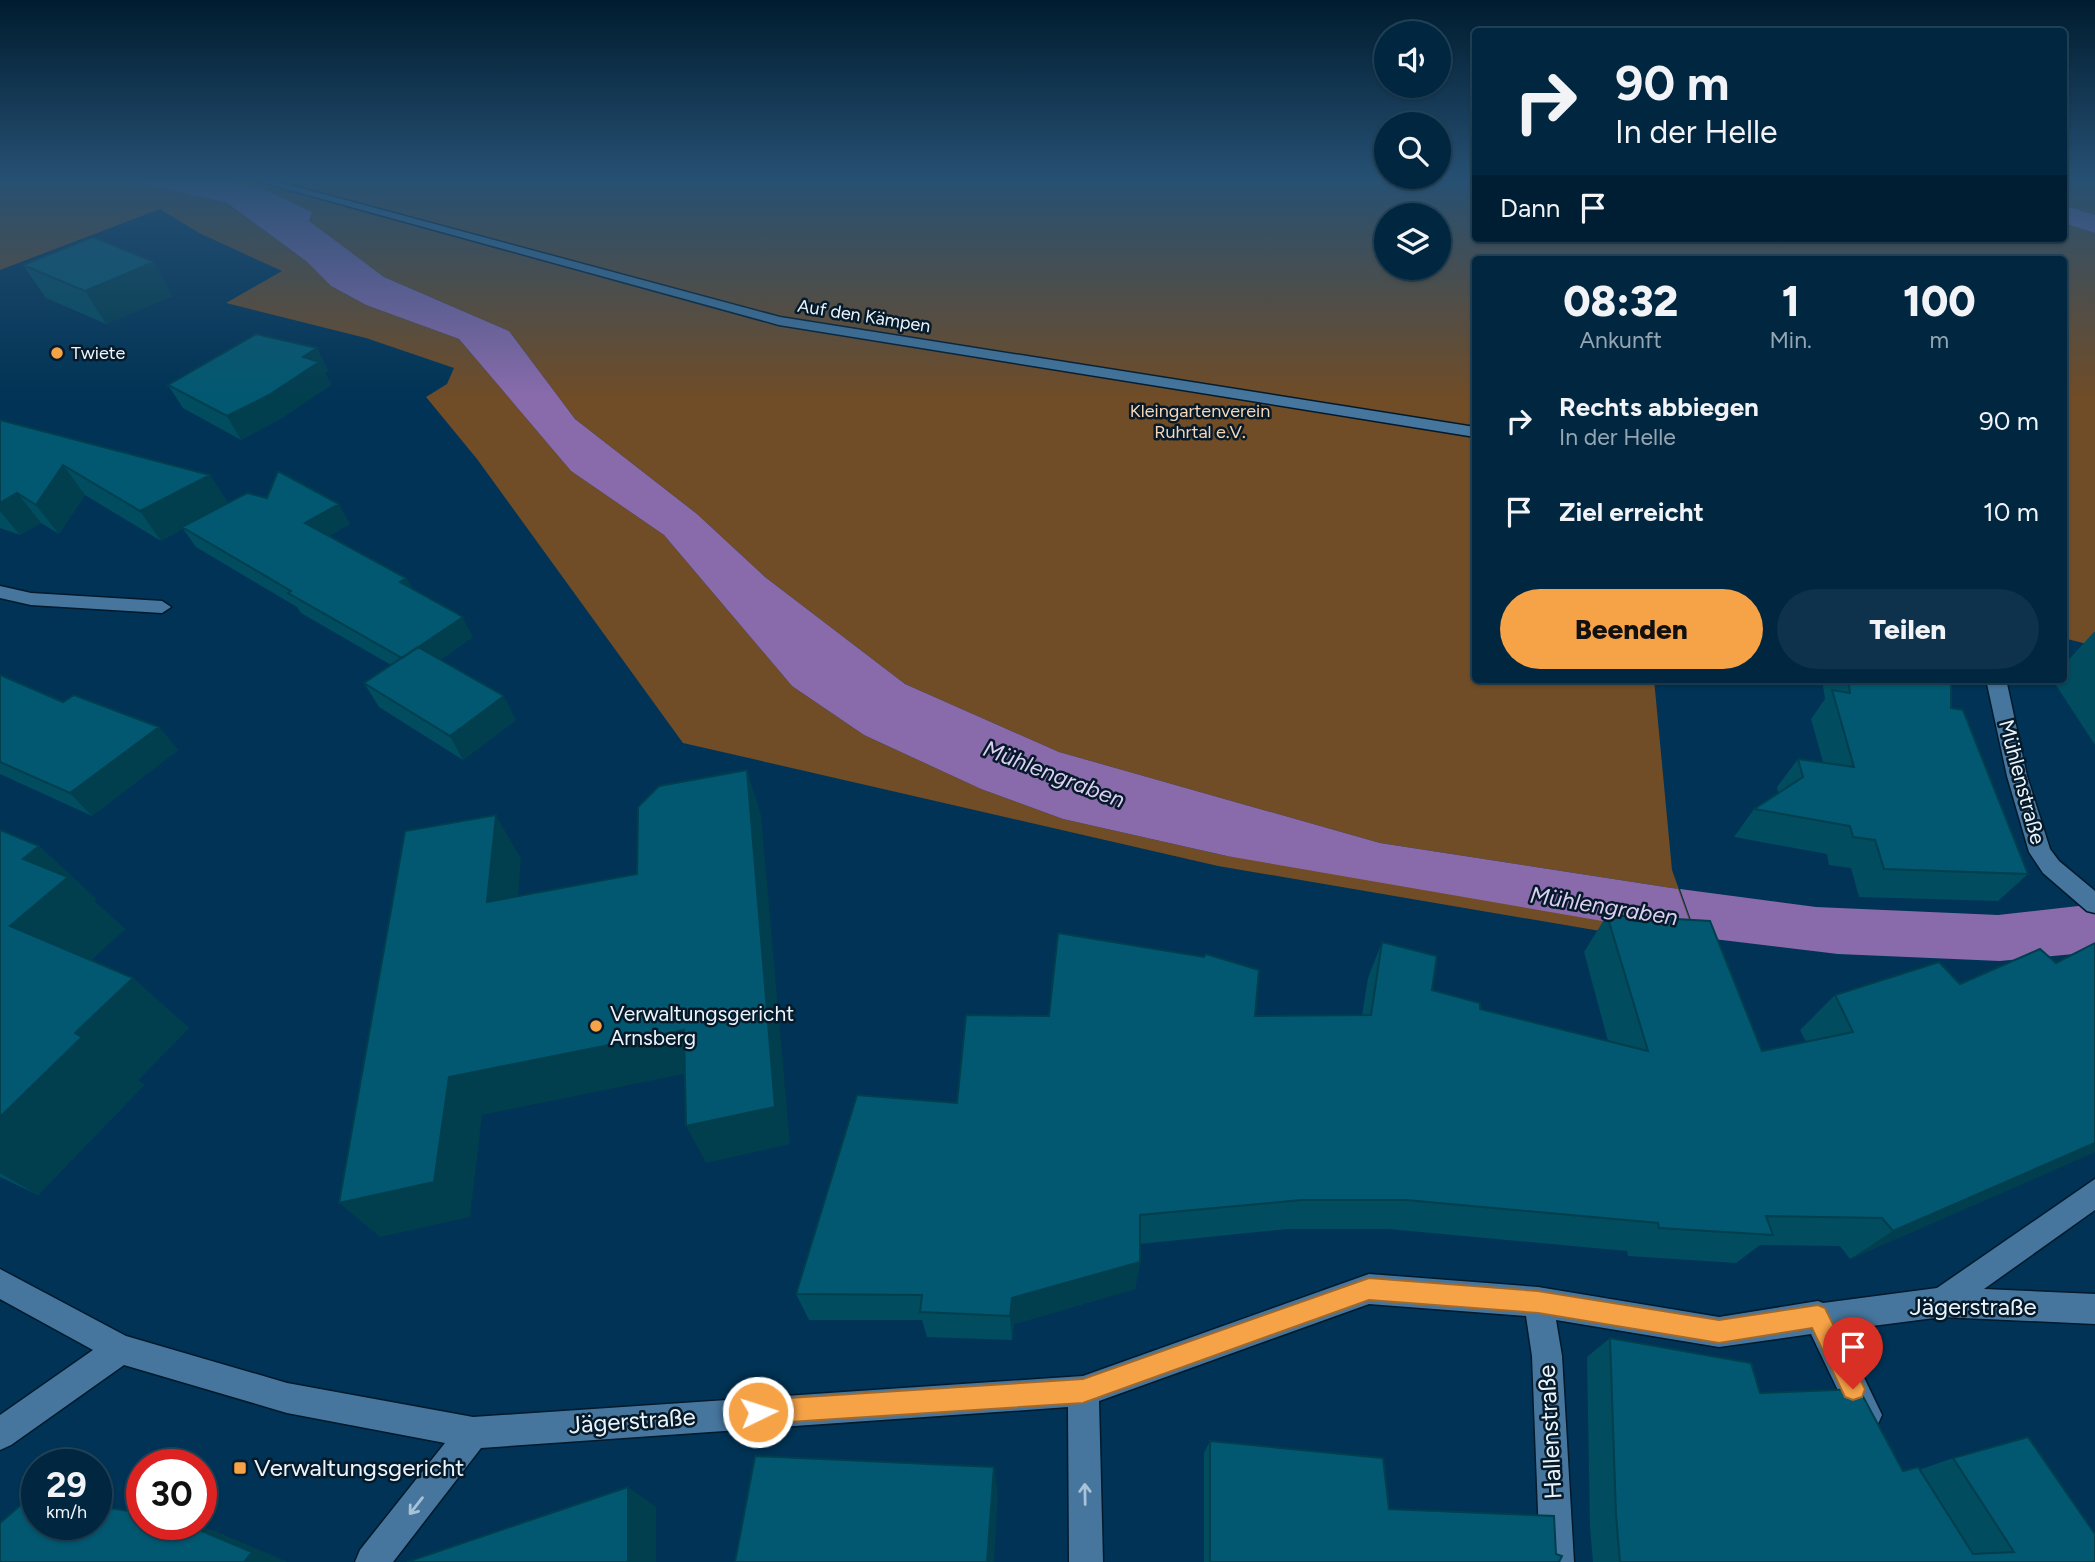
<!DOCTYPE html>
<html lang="de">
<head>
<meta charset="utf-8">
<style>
  :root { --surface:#002640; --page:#0e324b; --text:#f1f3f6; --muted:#95a5b1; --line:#224359; --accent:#f6a247 }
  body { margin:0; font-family:Figtree,sans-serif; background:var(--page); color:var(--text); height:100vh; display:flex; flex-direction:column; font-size:26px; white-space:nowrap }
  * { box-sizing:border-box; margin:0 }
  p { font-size:23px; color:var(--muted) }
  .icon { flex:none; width:38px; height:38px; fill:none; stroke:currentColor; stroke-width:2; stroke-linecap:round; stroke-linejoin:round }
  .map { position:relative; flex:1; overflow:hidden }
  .drawer { position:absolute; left:1472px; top:256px; width:595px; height:427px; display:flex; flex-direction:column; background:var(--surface); border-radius:7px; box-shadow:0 2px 5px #0004,0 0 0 2px var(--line) }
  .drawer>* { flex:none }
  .guide { position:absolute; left:1472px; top:28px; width:595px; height:214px; border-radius:7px; box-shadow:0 2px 5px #0004,0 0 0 2px var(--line); background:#002640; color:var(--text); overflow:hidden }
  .fabs { position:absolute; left:1374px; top:21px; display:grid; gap:14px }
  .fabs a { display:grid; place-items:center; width:77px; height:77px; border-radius:50%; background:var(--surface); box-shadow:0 2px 5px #0004,0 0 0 2px var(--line); font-size:35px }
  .speed { position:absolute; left:21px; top:1449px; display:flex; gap:14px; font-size:35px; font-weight:700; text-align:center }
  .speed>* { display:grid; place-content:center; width:91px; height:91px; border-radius:50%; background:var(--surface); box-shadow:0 2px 5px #0004,0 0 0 2px var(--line); line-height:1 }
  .speed small { font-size:18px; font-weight:400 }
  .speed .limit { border:10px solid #d22; background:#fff; color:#111 }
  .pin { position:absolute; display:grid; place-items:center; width:60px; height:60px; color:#fff; margin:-72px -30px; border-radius:50% 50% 50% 0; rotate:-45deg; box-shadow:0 0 7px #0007 }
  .pin .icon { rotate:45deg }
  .me { position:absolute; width:77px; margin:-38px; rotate:86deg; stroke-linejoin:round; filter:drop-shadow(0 0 5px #0008) }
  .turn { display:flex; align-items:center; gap:24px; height:147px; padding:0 28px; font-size:32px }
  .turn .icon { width:91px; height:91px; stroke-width:2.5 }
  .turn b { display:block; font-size:49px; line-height:60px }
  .then { display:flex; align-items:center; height:66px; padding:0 28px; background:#0003; gap:14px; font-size:26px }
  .eta { display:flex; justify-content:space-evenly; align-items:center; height:119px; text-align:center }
  .eta b { font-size:42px; font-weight:800; line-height:49px }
  .primary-button { display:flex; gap:14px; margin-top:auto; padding:14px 28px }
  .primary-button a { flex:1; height:80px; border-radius:42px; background:var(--accent); color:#111; font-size:28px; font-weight:800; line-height:80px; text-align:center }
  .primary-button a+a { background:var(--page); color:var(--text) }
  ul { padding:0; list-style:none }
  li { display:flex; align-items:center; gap:21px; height:91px; padding:0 28px }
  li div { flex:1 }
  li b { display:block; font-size:26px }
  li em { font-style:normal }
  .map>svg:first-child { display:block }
  .green { fill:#704c27; fill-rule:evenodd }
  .water { fill:#896bab }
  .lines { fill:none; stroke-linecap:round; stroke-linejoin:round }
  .lane-casing { stroke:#021a2c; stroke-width:3 }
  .street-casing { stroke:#021a2c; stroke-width:3 }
  .lane { fill:#46769d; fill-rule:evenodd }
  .street { fill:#46769d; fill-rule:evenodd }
  .wall { fill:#024c60 }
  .shaded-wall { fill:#013e4e }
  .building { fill:#025870; stroke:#013e4e; stroke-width:2 }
  .oneway { stroke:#a8c2d7 }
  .route { fill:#f6a247; stroke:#a0692e; stroke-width:2 }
  .poi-dot { fill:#f6a247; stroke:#061a29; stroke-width:2.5 }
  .labels { text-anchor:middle; stroke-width:5; stroke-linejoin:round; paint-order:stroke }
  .far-street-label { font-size:18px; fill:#eaf4fd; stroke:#061a29 }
  .far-poi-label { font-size:18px; fill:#eaf4fd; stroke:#061a29; text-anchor:start }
  .far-park-label { font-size:18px; fill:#f6d6b8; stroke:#061a29 }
  .street-label { font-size:21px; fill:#eaf4fd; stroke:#061a29 }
  .poi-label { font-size:21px; fill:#eaf4fd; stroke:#061a29; text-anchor:start }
  .water-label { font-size:23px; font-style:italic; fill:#ddcef3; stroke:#061a29 }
  .near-street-label { font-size:24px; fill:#eaf4fd; stroke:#061a29 }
  .near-poi-label { font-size:24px; fill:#eaf4fd; stroke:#061a29; text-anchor:start }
</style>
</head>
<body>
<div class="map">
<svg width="2095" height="1562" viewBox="0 0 2095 1562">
  <rect width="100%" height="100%" fill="#035"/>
  <path class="green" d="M0,180h124l102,22 80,59 25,25 35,19 93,34 112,132 93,64 128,151 72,49 117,54 82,30 164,37 451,33 -298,-46 -321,-91 -154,-68 -140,-107 -68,-63 -122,-95 -66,-88 -125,-54 -76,-56 4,-8 -51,-25 -33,-8h23l52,12 -36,-12h1208v58h588v-15l32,10v413l-32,-8v-379h-588v420h179l18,191 28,78 -482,-82 -535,-123 -206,-284 -51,-62 21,-13 7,-16 -88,-30 -140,-35 56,-32 -83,-38 -39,-24 -160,61zM1386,215h52v53h-52z
    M2063,180h32v35l-32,-10z"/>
  <path class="water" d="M124,180h104l33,8 51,24 -3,9 75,56 125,54 66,88 122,95 68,63 140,107 154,68 321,91 298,46 17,48 -468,-81 -164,-37 -82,-30 -117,-54 -72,-49 -128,-151 -93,-64 -112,-132 -93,-34 -35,-19 -25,-25 -80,-59z
    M2063,205l32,10v18l-32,-10z
    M1680,889l136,18 182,8 89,-10 8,5v42l-95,9 -162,-7 -141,-17z"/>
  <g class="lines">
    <g class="lane-casing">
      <path id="lane" d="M253,180h18l509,137 695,110v10l-696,-112z"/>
    </g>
    <g class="street-casing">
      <path id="street" d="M0,586l31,7 131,8 9,6 -9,6 -131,-8 -31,-7z
        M1986,679h20l21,97 23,73 9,12 36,30v22l-8,-2 -44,-38 -14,-21 -22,-76z
        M2095,1179v31l-111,79 111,5v30l-153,-7 -101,13 41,85 -5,11 -11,5 -11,-5 -44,-92 -92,13 -163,-27 6,36 12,206h-34l-8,-206 -6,-40 -157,-12 -270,97 4,161h-34l-1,-155 -587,41 -88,114h-38l5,-12 85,-107 -158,-30 -163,-48 -113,80 -11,5v-35l93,-65 -93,-51v-30l126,67 161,47 186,34 610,-41 286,-102 169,13 181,30 99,-16 5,2 114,-15z"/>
    </g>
    <use href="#lane" class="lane"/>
    <use href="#street" class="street"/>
  </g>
  <path class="wall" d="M23,265l150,31 -67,28 -60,-26z
    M317,348l11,23 -3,2 6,12 -49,33 -41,22 -58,-32 -15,-23z
    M0,420l210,55 18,28 122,21 -21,12 77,42 6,10 61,49 -33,23 76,60 -53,40 -84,-53 -15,-24 27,-18 -90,-52 -4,-6 -101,-60 -13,-18 -22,12 -76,-46 -26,39 -18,-11 -21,12 -20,-7z
    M2094,632h1v113l-43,-66h11v-13z
    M0,675l63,27 96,25 19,23 -86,66 -92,-42z
    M1822,679h125l4,29 77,166 -30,27 -139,-4 -8,-29 -22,-3 -2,-11 -93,-17 20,-28 24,-16 -1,-6 21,-28 25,3 -12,-43 14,-20z
    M0,830l39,16 57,53 -2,2 31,28 -34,31 42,18 56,50 -51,52 6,5 -106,110 -38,-18z
    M1607,915l155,136 44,-9 -6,-12 35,-35 260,157 -245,107 -10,-13 -80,-1 -24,18 -108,-7 -1,-5 -239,-22h-100l-148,15v18l-5,27 -121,35 -2,16 -85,-3 -5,-17h-113l-13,-26 161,-191 92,-87 155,-59 51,59 107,-1 6,-37 14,-36 50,48 48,19 128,32 -24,-89z
    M1610,1338l150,55 143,78 16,-1 34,-12 142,104h-502l-3,-35 -3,-170z
    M1210,1441l179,68 167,45 3,8h-355v-109z"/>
  <path class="shaded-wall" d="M154,262l19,34 -67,28 -21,-33z
    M317,348l11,23 -3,2 6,12 -49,33 -41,22 -14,-24 76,-59z
    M63,465l22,30 -26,39 -23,-29z
    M210,475l19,30 -47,22 1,2 -22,12 -21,-30z
    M17,493l24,30 -21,12 -20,-24v-8z
    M339,504l11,20 -33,19 -12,-20z
    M406,578l11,20 -17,-16z
    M463,617l10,20 -60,41 -11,-20z
    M504,696l12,24 -53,40 -13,-24z
    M159,727l19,23 -86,66 -22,-23z
    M747,770l14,45 29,329 -84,19 -20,-37z
    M496,815l25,44 -7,86 -27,-43z
    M39,846l57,53 -2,2 31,28 -53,48 -62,-51 13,-67z
    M133,978l56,50 -51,52 6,5 -106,110 -38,-22v-56l75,-84z
    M684,1030l19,40 -221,45 -12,102 -90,20 -41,-34 110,-126z
    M2095,1143v9l-245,107 43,-28z
    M1140,1262l-5,27 -121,35 -2,16 -2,-24 2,-18z
    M994,1467l4,27 -4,68h-7z
    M628,1487l28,20v55h-28z
    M185,1524h7l23,7 73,31h-44z"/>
  <path class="building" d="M93,237l61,25 -69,29 -62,-26z
    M256,334l61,14 -14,9 16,5 -50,33 -42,21 -59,-31z
    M0,420l210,55 -70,36 -77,-46 -27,40 -19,-12 -17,10z
    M278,471l61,33 -34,19 101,55 -6,4 63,35 -61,41 -114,-65 3,-2 -109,-64 65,-34 20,5z
    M418,647l86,49 -54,40 -86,-53z
    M0,675l63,27 11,-7 85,32 -89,66 -70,-31z
    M1848,679h99v2l4,1v26l12,2 65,164 -144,-5 -9,-29 -22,-3 -3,-11 -96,-17 49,-32 -5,-18 56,8 -22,-77 18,3z
    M747,770l28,337 -89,19 -2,-96 -235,47 -15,105 -95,21 66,-372 91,-16 -9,87 150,-28 1,-67 21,-21z
    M0,830l39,16 -16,13 45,18 -58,49 123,52 -58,55 7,4 -82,80z
    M1607,915l103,6 52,130 91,-19 -18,-37 104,-33 21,22 80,-35 16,14 39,-20v200l-202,88 -11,-13 -116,-2 7,19 -114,-7 -1,-5 -252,-23h-105l-161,15v47l-128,36 -2,18 -90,-4 2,-17 -126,-1 61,-199 100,8 9,-88 83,1 9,-83 146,24 2,-3 53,16 -4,46 116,-1 11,-73 55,14 -5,34 48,13v6l168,42z
    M1610,1338l141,25 9,30 99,-4 44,82 15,-4 55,87 41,-2 -61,-94 75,-21 67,97v28h-475l-4,-47z
    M1210,1441l173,17 6,51 165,7 2,38 6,2 -3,6h-349z
    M755,1456l239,11 -7,95h-252z
    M628,1487v75h-221z
    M31,1496l6,1v27h59v-18l46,7v11h43l67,28 -8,10h-244v-39z"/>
  <defs><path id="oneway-shaft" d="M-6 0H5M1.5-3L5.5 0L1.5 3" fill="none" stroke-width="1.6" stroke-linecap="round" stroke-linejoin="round" transform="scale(1.75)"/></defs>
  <g class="oneway">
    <use href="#oneway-shaft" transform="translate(1085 1494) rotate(-91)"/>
    <use href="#oneway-shaft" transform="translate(416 1506) rotate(128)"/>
  </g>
  <linearGradient id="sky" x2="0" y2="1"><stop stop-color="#001c2f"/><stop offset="0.45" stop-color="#265073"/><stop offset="1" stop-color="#265073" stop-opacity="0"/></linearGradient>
  <rect width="2095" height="398" fill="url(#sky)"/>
  <path class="route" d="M1369,1278l169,13 181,29 99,-15 7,3 40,81 -3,8 -9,3 -8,-3 -33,-69 -93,15 -181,-30 -169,-13 -286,103 -325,21 -8,-4 -4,-8 4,-8 8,-4 325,-21z"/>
  <g class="poi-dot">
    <circle cx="57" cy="353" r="7"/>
    <circle cx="596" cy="1026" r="7"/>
    <rect x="233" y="1461" width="14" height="14" rx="3.5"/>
  </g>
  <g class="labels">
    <g class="far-street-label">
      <text transform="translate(864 316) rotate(9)" y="6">Auf den Kämpen</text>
    </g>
    <g class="far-poi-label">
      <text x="71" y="359">Twiete</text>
    </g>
    <g class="far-park-label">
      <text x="1200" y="417">Kleingartenverein<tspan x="1200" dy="21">Ruhrtal e.V.</tspan></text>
    </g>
    <g class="street-label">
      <text transform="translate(2022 782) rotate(75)" y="7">Mühlenstraße</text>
    </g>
    <g class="poi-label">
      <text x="610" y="1021">Verwaltungsgericht<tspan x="610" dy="24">Arnsberg</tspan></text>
    </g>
    <g class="water-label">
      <text transform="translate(1054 774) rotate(21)" y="8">Mühlengraben</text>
      <text transform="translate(1604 906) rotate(9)" y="8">Mühlengraben</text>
    </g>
    <g class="near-street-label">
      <text x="1973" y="1315">Jägerstraße</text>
      <text transform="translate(632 1421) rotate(-4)" y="8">Jägerstraße</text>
      <text transform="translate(1550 1432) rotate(-93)" y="8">Hallenstraße</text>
    </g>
    <g class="near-poi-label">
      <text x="254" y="1476">Verwaltungsgericht</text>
    </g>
  </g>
</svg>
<div class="fabs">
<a><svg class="icon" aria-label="sound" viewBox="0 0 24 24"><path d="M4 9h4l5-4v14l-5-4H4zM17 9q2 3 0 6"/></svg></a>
<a><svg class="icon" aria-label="search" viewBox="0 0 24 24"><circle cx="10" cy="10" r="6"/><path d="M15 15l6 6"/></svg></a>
<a><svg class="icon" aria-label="layers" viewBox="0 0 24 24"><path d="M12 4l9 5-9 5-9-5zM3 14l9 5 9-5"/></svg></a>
</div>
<div class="speed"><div>29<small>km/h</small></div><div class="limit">30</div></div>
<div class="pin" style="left:1853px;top:1389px;background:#d93025"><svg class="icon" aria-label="arrive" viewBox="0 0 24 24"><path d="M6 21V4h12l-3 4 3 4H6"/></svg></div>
<svg class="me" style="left:758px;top:1412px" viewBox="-20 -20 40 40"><circle r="17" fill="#f6a247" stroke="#fff" stroke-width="3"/><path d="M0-11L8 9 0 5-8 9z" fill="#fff"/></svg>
<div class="guide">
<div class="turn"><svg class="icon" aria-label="right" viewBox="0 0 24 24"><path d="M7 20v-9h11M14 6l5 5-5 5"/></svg><div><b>90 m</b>In der Helle</div></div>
<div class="then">Dann<svg class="icon" aria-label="arrive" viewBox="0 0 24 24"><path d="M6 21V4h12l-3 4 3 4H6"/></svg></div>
</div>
<section class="drawer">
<div class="eta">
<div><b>08:32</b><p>Ankunft</p></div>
<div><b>1</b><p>Min.</p></div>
<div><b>100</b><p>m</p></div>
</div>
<ul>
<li><svg class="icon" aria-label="right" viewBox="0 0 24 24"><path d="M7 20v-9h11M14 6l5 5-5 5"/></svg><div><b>Rechts abbiegen</b><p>In der Helle</p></div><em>90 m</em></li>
<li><svg class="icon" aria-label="arrive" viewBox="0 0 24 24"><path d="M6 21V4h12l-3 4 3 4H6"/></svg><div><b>Ziel erreicht</b></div><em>10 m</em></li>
</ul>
<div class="primary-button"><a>Beenden</a><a>Teilen</a></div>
</section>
</div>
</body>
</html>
